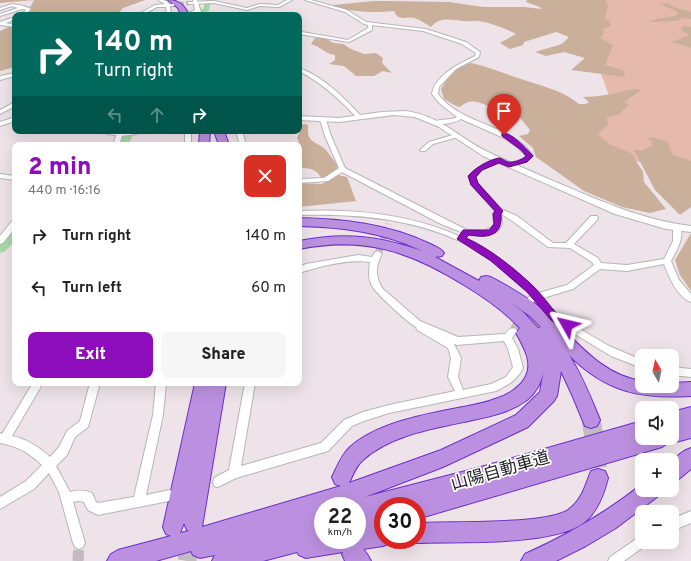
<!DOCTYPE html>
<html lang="en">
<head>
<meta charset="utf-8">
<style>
  :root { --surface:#fff; --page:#f6f6f6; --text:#222; --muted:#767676; --accent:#8d0dbc }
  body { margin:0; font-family:Overpass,"Noto Sans JP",sans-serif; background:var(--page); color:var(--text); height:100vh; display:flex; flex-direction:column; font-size:15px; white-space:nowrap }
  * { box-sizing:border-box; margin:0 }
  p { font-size:13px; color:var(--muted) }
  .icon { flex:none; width:22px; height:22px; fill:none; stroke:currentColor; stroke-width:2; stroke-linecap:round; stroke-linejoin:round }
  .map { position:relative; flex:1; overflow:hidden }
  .sheet { position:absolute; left:12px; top:142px; width:290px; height:244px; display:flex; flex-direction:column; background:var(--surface); border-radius:8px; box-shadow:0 4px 16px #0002 }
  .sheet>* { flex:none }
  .banner { position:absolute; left:12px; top:12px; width:290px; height:122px; border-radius:8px; box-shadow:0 4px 16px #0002; background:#00695c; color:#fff; overflow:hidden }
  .needle { width:26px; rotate:351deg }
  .fabs { position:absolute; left:635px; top:349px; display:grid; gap:8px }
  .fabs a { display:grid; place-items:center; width:44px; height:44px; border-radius:8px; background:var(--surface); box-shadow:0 4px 16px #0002; font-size:20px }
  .speed { position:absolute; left:314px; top:497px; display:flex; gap:8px; font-size:20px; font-weight:700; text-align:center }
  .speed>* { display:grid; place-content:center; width:52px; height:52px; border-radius:50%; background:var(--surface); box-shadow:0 4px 16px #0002; line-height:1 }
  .speed small { font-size:10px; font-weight:400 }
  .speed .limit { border:6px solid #d22; background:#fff; color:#111 }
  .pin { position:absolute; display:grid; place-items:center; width:34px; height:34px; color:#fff; margin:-41px -17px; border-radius:50% 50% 50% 0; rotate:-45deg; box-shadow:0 0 4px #0007 }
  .pin .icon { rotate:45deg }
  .me { position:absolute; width:44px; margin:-22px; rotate:307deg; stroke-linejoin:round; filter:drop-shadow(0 0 3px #0008) }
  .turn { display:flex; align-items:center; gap:14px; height:84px; padding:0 16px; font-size:18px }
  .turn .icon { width:52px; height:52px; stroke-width:2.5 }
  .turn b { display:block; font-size:28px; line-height:34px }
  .lanes { display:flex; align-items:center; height:38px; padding:0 16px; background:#0003; justify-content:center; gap:20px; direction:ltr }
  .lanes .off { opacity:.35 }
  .round { display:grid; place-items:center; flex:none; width:42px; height:42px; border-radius:8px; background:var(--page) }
  .head { display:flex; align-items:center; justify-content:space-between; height:68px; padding:0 16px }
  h1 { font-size:24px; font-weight:800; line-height:30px; color:var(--accent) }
  .cta { display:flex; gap:8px; margin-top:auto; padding:8px 16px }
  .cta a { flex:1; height:46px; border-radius:8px; background:var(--accent); color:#fff; font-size:16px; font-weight:800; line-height:46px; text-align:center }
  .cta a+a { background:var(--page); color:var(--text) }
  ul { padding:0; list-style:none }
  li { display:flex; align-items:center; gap:12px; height:52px; padding:0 16px }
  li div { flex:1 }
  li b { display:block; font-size:15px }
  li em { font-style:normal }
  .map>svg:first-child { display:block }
  .grass { fill:#e5baac }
  .forest { fill:#caaf9b }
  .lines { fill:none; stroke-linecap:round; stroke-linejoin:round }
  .river { fill:#a8d8a6; fill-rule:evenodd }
  .minor-tunnel-far3 { stroke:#c3bbc0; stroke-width:4.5; stroke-dasharray:4.5 2; stroke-linecap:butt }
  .minor-tunnel-far2 { stroke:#c3bbc0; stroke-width:7; stroke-dasharray:7 3.5; stroke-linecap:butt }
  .minor-tunnel-far1 { stroke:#c3bbc0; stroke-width:8; stroke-dasharray:8 4.5; stroke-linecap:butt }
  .minor-tunnel { stroke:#c3bbc0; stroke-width:11; stroke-dasharray:11 5.5; stroke-linecap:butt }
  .motorway-tunnel { stroke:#c3bbc0; stroke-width:19; stroke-dasharray:19 10; stroke-linecap:butt }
  .minor-casing { stroke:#b6b6b6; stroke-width:2 }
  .tertiary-casing { stroke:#b6b6b6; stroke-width:2 }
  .motorway-casing { stroke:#6d2fcc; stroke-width:2 }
  .minor { fill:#fff; fill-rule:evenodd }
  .tertiary { fill:#fff; fill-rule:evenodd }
  .motorway { fill:#bc90e0; fill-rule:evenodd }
  .route { fill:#8d0dbc; stroke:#5c087a }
  .labels { text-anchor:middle; stroke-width:3.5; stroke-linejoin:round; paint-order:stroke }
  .near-street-label { font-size:17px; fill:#1d1d1d; stroke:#fff }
</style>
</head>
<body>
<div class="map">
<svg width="691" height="561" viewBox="0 0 691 561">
  <rect width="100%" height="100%" fill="#ede3e9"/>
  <path class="grass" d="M577,0h114v171l-76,-13 -30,-28 26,-29 -33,-89z"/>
  <path class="forest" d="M0,0h145l-22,8 -6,7h-29l-23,-3 -17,3h-22l8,-15 -34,3z
    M527,0h78l3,5 -3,13 5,4 1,4 -9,3 3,3 -5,6 13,7 -8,20 18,5 2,7 -54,-7 14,-12 -21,-6 -18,4 -11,-4 27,-8 7,-7 -13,-5 -32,10 -1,3 -13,4 -10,-6 16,-9c-12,-6 -24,-11 -38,-13 -5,-1 -10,1 -15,0 -12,-1 -23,-5 -32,6 -5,-3 -12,-8 -17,-9 -9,-2 -15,4 -20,-7 -21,2 -39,1 -60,-4l-1,-2 41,-4h14l61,1 34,5h41l17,2 -1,-2 -14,-5z
    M668,3l5,4 18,5v7l-10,-1 -3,3 -29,1c10,-6 21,-3 29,-8l-2,-3 -16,-7z
    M683,26l8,1v21l-19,-6 17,-7 -8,-5z
    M9,27h6v40l-15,4v-40z
    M319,37l8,2 6,4 10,1 8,5 13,5 12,-1 7,5 -1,5 10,10 -9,-2 -9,5h-18l-12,-10 -15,-2 6,-4v-5c-10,-1 -14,-8 -24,-11l4,-6z
    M470,63c17,3 32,10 48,15 22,8 43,11 61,26h7l3,-2 -6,-5c9,0 18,-1 28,-3 9,-1 21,-7 30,-4l-17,12 5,3 -11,10 -11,2 1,8 -10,9 11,10 22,9 12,19 1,10 22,27 -16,4 -28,-6 -38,-16 -48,-34 -3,-9 -14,-12 9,-2 2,-4 -13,-16 -13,-4 -3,3c-13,-6 -28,-19 -41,-6l-4,-1 -12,-7 -3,-10c8,-12 15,-24 29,-26z
    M306,124l2,2c-1,18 7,14 18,24 4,5 8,11 12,16l-1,3 -15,10c-6,-10 -11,-11 -23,-11v-19l2,-2 -4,-9 4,-9 -2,-4z
    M651,137l16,4 6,14 18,6v46l-11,8 -25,-25 -21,-40h9l9,-5v-3l-4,-3z
    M338,175l9,2 9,24 -57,6v-24l23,1z
    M691,233v58l-11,-16 -5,-15z"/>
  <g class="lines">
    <path class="river" d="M207,0h7l-4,4 -1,6 -7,5h-8l10,-7v-5z
      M122,131h10v6l-4,8h-10l4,-8z
      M15,230v11l-11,11 -4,1v-11l11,-11z"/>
    <path class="minor-tunnel-far3" d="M173,5l16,-2"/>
    <path class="minor-tunnel-far2" d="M378,254l11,-30"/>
    <path class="minor-tunnel-far1" d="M513,331l16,-29"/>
    <path class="minor-tunnel" d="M78,561l1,-18"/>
    <path class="motorway-tunnel" d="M591,420l5,28 2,30
      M187,561l5,-28"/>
    <g class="minor-casing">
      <path id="minor" d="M158,0h5l5,2 1,2h5v2h-4l1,9h-4l-1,-8h-9l-15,8h-5l18,-10 10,-1z
        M287,0h5l-13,7 -19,-1 -13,4 -33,-7 -25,1 -2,-1 2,-1 25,-1 33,7 13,-4 18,1z
        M305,0h6l36,10 19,12 60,7 40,13 14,10 -1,5 -23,12 -17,18 -1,7c24,32 73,29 95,62l-6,5 -18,6 -2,-1v-2l16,-5 4,-3 -10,-9 -13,-9 -43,-19c-7,4 -20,7 -27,3 7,-4 16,-1 23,-5l-18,-14 -7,-9c3,-19 27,-30 43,-38l1,-3 -14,-9 -39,-13 -51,-6v5l-23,12 -50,-8v-5l3,3 46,8 20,-12v-3l-4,-1 -19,-12z
        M12,4l12,2 7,3 -6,6h-4l5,-5 -4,-1 -22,7v-2l18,-6 -6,-2 -12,4v-2z
        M197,9l3,1 -10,5h-5z
        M15,17v2l-9,4 9,2v2l-15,-2v-3z
        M299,68c25,9 45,30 63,49v2h-4c-17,-19 -36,-36 -59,-48z
        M15,73v3l-15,4v-4z
        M15,102v4l-15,8v-4z
        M323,118l3,2 5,16 14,32 102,52 20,10 17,1 8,-4 2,-3 -1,-10 2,-3 -23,-26 -3,-9 9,-8 21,-10 3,2 -1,1 -19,9 -7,6 2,7 24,26 16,7 36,27h13l25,-27h6l1,2 -1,2 -23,24 24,14 3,5 26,2 37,-6 9,-18v-13l1,-2h6c5,12 -4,25 -9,35l8,19 12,14v8c-14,-5 -22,-25 -27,-38l-37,7 -27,-2 -27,20 -30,9 14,17 6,4 46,27 33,14v8l-31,-12 -56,-34 -4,-3 -15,-18 -6,2 -3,-1 -1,-2 5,-5c-16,-17 -36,-34 -56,-46 -52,-30 -117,-36 -176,-34v-4c89,-4 177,13 239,82l29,-8 27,-20 -2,-3 -22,-14 -22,-1 -37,-27 -10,-6 1,10 -4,7 -13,5 -19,-2 -25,-10 -99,-52 -14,9 -29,2v-4l25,-1 15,-10 -14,-32 -5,-16z
        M116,131h6v5l-3,9h-6l3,-9z
        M185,131h6v14h-6z
        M236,131h6l4,14h-6z
        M456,134l2,1v2l-25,7 -8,7h-4l-1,-1 9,-8z
        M0,174l15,2v4l-15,-2z
        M12,221h3v7l-12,15 -3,1v-8z
        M378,251l4,3c-7,12 -7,24 1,35l37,32 38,16 47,-3c3,-4 6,-7 11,-5l1,2 -5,7 6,11 5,19c-6,12 -15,17 -27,23l-107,22 -25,8 -12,5 -24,25 -92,27 -18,9 -4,-1 -1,-4 1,-4 15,-8 16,-87h10l-14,83 80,-23 23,-23 19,-8 26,-7 66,-14 -7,-14 3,-19 -3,-10 -31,-18 -1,-3c-9,-5 -41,-34 -45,-43 -3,-8 -2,-14 -1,-22 -23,-3 -49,4 -71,11v-6l7,-3 52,-9 14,2 3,-5zM504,341l4,8 5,18 -7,10 -15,7 -28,6 -5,-13 3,-19 -7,-14 3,1z
        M672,367l19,2v8l-19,-2z
        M33,383h10l-31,53c15,3 27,11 38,21l9,-10 8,-16 13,-10 10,-38h10l-12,44 -13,10 -8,18 -11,11 14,26c8,-2 14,-2 22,1l4,9 2,1 36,-6 19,-82 3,-32h10l-3,32 -17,80 24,-5 4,2 2,4 -2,4 -76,15 -10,-5 -4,-8 -5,-1 -6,1 12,41 -2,4 -4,2 -4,-2 -2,-4 -14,-51 -10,-19 -15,16 -34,20v-12l26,-16 16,-16c-14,-13 -23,-18 -42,-22v-10l2,1z
        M691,511v12l-19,8v-12z
        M642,535v7h5l-1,3 -22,16h-16l2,-4z"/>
    </g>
    <g class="tertiary-casing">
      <path id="tertiary" d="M193,0h4l5,15h-6z
        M405,111c37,5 52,26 83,41 23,11 47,21 70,31 45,19 85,37 133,43v6l-25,-3 -51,-15 -132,-58 -44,-29 -24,-10 -21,-2 -55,7 -40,-2v-4l40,2 43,-6z
        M15,117v4l-15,5v-4z
        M101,131h42c-9,6 -33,6 -42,0z"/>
    </g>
    <g class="motorway-casing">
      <path id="motorway" d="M168,0c11,0 16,5 21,15h-8l-3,-7z
        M200,131h10l-1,14h-10z
        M214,131h10l5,14h-10z
        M299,218c44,1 89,6 129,25 6,3 13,5 16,10l-2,3 -7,1 44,24 2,-4 5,-1 5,1c18,10 37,20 52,33 31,27 56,65 99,71v5h30v-3l19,-1v14c-51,3 -85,-4 -122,-41 13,20 22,43 31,65l-3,6 -6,2 -6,-2 -12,-29 -12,-26 -4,25 -3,5 -26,26 -21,10 -64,30 -78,30 116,-30 161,-46v17h30v-26l19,-5v31l-19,5 -3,-1 -7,5 -245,72v-13h-34v34h9l-2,3 -7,3 -20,3 4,5 4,7h-26l-3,-7 1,-2 -37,6 -7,-3 -2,-3 -34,9h-51l3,-6 -15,3 -7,-3 -2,-4 -35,10h-49l4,-7 7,-4 53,-14 -5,-2 -3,-7 32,-144h31l-24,144 139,-41 -6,-2 -3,-7c5,-10 9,-21 17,-29 28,-26 78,-34 114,-41 10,-2 22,-4 32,-8 11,-3 26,-12 31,-23 7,-15 -3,-30 -10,-43l4,-5c-16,-17 -36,-31 -56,-43 -55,-34 -100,-49 -165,-36v-8c45,-9 80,-5 123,10 -39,-19 -80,-24 -123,-25zM507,300l23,16 11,11 -3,1 -16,-17zM544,369l-4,23 -24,23 -75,35 -92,33c4,-8 7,-17 14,-23 29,-26 74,-32 110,-40 19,-4 38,-8 54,-20 10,-8 15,-19 17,-31zM350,502l-2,4h9v34h-34v-34h16zM184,523l3,7 2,1 -9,2z
        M691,448v21l-12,10 -7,2v-21l12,-9z
        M598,469l7,2 3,7c-4,16 -10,32 -22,43 -30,26 -129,20 -169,22l-7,-3h7v-17c32,-2 128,2 151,-13 14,-10 17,-24 23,-39z
        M642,484v6h18l-3,7 -41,31 -30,18 -30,15h-35l4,-7c42,-19 81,-41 117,-70z"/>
    </g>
    <use href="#minor" class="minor"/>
    <use href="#tertiary" class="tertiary"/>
    <use href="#motorway" class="motorway"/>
  </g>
  <path class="route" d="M502,133c9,-1 25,16 31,23l-6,6 -18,5 -10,-4 -17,7 -6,7 2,6 25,28 -2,3c2,23 -14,24 -32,21l-3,3c22,9 52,33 69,50 8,8 14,17 22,26 5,4 12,5 15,11l-2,3h-7l-12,-8 -24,-28 -36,-31 -34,-22 6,-9h26l5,-6 -1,-10 2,-3 -24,-26 -3,-9c7,-8 20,-16 31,-18 3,0 6,3 9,4 5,1 14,-2 18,-6l-5,-6 -19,-14z"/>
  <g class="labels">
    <g class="near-street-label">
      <text transform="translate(500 470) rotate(-16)" y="6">山陽自動車道</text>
    </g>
  </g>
</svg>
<div class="fabs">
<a><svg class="needle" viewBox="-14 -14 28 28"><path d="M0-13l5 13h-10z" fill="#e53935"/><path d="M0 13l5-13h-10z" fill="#767676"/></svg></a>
<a><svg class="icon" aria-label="sound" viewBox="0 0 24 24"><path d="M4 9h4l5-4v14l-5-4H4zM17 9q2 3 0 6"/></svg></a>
<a>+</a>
<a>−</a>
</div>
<div class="speed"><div>22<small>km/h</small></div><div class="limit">30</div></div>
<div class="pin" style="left:504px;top:135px;background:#d93025"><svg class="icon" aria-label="arrive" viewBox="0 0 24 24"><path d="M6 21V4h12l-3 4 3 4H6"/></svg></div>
<svg class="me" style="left:567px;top:325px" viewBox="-20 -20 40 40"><path d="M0-17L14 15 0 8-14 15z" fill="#8d0dbc" stroke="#fff" stroke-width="4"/></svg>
<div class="banner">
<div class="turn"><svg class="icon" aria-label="right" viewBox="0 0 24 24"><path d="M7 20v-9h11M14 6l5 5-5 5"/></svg><div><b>140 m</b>Turn right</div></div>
<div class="lanes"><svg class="icon off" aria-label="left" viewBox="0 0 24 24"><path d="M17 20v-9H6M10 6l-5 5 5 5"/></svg><svg class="icon off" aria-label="ahead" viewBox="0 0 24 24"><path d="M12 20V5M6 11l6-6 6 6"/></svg><svg class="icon" aria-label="right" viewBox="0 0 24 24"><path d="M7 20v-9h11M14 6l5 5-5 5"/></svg></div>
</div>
<section class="sheet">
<div class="head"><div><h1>2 min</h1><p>440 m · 16:16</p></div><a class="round" style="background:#d93025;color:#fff"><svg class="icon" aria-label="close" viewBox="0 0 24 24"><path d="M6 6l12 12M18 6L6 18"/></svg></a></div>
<ul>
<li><svg class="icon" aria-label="right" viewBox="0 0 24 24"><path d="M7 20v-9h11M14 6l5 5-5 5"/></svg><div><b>Turn right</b></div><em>140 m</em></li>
<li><svg class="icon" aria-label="left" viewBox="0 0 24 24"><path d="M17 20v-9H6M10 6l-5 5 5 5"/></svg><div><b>Turn left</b></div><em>60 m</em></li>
</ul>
<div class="cta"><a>Exit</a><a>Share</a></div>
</section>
</div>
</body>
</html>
